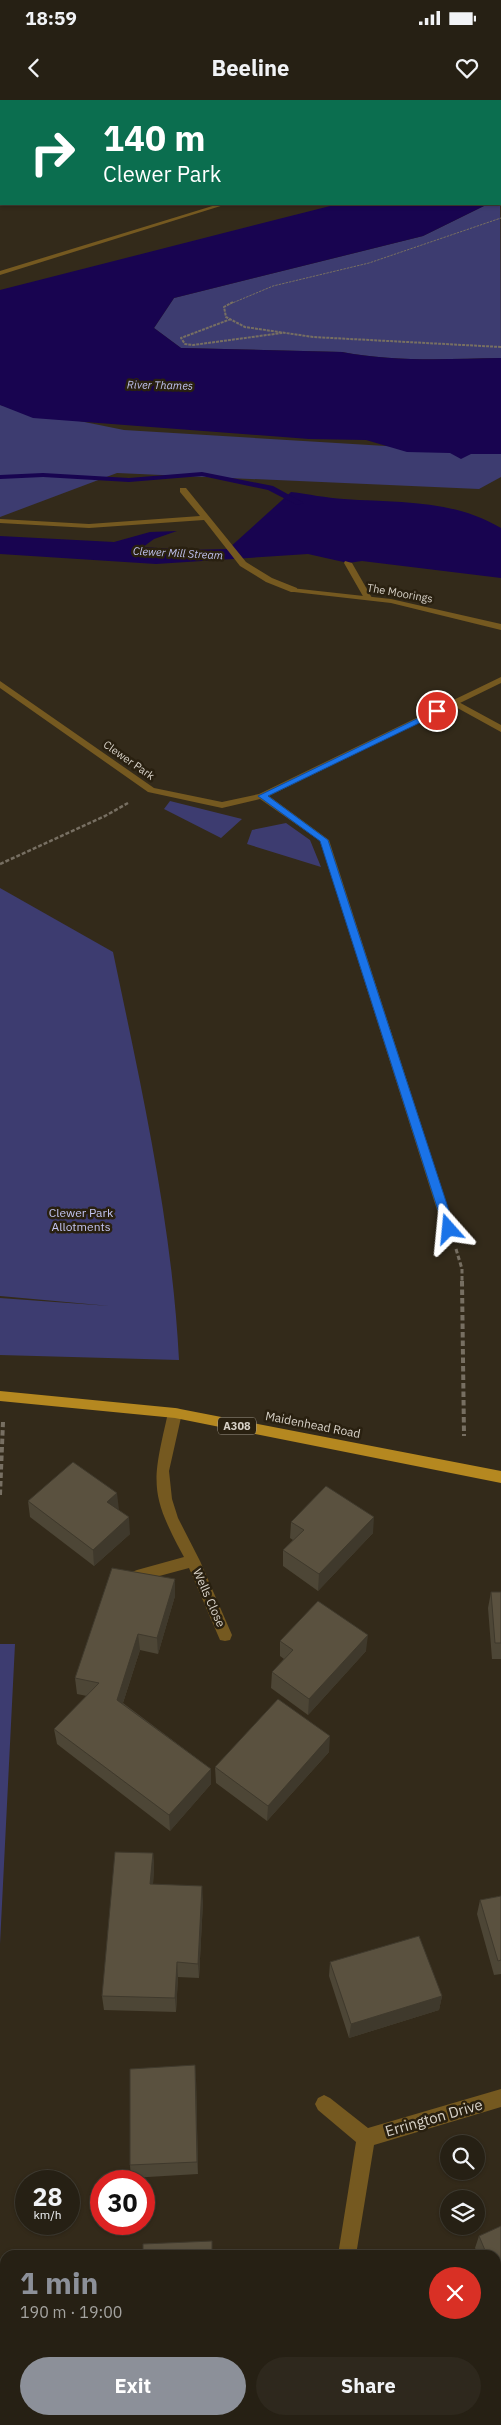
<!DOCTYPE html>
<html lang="en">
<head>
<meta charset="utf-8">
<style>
  :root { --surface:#262014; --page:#2e281d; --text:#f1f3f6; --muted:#a4a3a0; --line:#423e34; --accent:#8c9099 }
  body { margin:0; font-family:"IBM Plex Sans",sans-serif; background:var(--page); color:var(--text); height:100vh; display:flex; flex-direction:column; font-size:19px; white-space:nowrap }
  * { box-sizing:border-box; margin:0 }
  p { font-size:16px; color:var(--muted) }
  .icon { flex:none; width:28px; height:28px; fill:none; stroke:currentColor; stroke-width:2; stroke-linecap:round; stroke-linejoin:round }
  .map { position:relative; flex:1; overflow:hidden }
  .side { position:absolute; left:0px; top:2150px; width:501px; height:175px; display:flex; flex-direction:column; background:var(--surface); border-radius:15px 15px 0 0; box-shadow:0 1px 4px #0004,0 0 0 1px var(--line) }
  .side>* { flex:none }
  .top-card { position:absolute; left:0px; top:0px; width:501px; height:105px; box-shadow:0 1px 4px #0004,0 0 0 1px var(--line); background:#0b6e4f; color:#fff; overflow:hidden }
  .buttons { position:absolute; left:440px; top:2035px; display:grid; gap:10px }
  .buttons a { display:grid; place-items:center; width:45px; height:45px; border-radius:50%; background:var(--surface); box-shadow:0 1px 4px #0004,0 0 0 1px var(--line); font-size:25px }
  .speed { position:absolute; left:15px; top:2070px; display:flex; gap:10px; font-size:25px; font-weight:700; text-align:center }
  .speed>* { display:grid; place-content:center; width:65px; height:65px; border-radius:50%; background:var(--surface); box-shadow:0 1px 4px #0004,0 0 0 1px var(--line); line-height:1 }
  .speed small { font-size:12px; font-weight:400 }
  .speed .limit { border:8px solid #d22; background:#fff; color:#111 }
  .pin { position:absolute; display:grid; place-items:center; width:42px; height:42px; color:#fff; margin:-21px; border:2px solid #fff; border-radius:50%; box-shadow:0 1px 5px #0007 }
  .me { position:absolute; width:55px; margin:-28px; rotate:342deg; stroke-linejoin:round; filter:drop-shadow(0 0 4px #0008) }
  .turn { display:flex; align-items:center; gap:18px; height:105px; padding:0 20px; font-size:22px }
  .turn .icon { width:65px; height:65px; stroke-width:2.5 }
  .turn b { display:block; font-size:35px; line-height:42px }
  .round { display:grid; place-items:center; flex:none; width:52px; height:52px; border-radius:26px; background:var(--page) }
  .headline { display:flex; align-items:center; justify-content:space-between; height:85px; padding:0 20px }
  h1 { font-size:30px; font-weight:700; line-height:38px; color:var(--accent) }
  .button { display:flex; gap:10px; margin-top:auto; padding:10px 20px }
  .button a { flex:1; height:58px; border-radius:30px; background:var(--accent); color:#fff; font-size:20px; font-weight:700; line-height:58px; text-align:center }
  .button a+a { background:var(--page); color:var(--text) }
  .status { display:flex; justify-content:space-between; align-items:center; height:35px; padding:0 25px; background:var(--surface); direction:ltr }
  .status svg { height:14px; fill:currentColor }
  header { display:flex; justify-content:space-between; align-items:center; height:65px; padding:0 20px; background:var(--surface); font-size:22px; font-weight:700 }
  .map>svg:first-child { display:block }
  .green { fill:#3d3c70 }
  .water { fill:#180450 }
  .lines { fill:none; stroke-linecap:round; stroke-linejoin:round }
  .stream { fill:#180450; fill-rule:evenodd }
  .path-far4 { stroke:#776f62; stroke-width:1; stroke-dasharray:2.5 1; stroke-linecap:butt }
  .path-far3 { stroke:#776f62; stroke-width:2; stroke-dasharray:3 1; stroke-linecap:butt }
  .path-far2 { stroke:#776f62; stroke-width:2.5; stroke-dasharray:4 2; stroke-linecap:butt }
  .path-far1 { stroke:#776f62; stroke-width:3; stroke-dasharray:4.5 2.5; stroke-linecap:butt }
  .path { stroke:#776f62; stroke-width:4; stroke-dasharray:5.5 3; stroke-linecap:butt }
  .lane { fill:#755920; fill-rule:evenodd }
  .street { fill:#755920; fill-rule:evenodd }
  .primary { fill:#b58820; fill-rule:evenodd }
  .wall { fill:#4d4636 }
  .shaded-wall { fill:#3f392c }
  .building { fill:#5a513f; stroke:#3f392c }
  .route { fill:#1a73e8; stroke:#114b97 }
  .labels { text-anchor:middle; stroke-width:5; stroke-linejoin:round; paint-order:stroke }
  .far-water-label { font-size:11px; font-style:italic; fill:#bfc1ed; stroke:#292010 }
  .far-street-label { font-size:11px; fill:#d8d2c8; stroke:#292010 }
  .shield { fill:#292010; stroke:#a49d91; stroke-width:1 }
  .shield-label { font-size:11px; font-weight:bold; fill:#d8d2c8 }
  .park-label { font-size:12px; fill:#c3c5f1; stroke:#292010 }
  .street-label { font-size:12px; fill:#d8d2c8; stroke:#292010 }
  .near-street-label { font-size:15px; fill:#d8d2c8; stroke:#292010 }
</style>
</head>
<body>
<div class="status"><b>18:59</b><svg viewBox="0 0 49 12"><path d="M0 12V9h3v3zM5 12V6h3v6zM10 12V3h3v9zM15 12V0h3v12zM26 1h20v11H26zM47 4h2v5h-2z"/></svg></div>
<header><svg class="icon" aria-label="back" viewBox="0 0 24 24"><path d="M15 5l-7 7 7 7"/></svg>Beeline<svg class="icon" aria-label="heart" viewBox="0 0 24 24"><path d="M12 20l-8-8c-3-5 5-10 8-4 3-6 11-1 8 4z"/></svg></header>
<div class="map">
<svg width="501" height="2325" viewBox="0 0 501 2325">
  <rect width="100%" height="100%" fill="#332a1a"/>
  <path class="green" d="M500,98l1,160c-52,1 -107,4 -159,-6l-161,-4 -27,-20 20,-30 249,-62 65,-32h12z
    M0,305l124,25 377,23v24l-22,12 -362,-16 -117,44z
    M170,701l72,18 -21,19 -57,-29z
    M286,723l24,17 11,27 -74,-23 5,-14z
    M0,788l113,64c28,134 59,270 66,408l-179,-5v-57l110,8 -110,-10z
    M0,1544h15l-15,300z"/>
  <path class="water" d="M362,0h139v98l-1,-97z
    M338,104h150l-65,32 -249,62 -20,30 27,20 161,4c52,10 107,7 159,6v96h-30l-10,5 -11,-6 -43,-1 -41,-12 -57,-1 -276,-21 -33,-13v-115z
    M291,392c17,2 35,6 53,7 55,4 108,0 157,29v50l-139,-17 -14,2 -40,-9 -152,10 -156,-10v-18l114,6 36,-10 27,-1 -23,8 -11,8 45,3 40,-1z"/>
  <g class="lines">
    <path class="stream" d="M202,372l71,14 31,17 -7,2 -29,-15 -66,-14 -73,6 -86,-5 -43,2v-4l43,-2 86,5z"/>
    <path class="path-far4" d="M230,204l43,-18 96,-23 132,-45"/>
    <path class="path-far3" d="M233,202l-9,5 2,10 19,10 68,10 188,10
      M231,219l-50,19 4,6 8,1 89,-12"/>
    <path class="path-far2" d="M0,764l105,-48 23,-13"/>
    <path class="path-far1" d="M456,1149l6,20v13"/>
    <path class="path" d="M462,1181l2,155
      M0,1395l3,-73"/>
    <path class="lane" d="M171,0h7l1,1h-6z
      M260,0h9l1,1h-8z
      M219,104h8l-227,71v-4z
      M180,388h6l60,74 26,16 25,10v4h-6l-25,-10 -26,-16 -36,-46 -115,8 -89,-5v-4l89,5 111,-8 -20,-24z
      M345,461l7,2 20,35 -1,2 -7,-2 -20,-35z
      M455,600l46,25v7l-49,-27 -1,-2z"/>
    <path class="street" d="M291,488l100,11 110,25v6l-110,-27 -97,-11h-3z
      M501,577v6l-232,113 60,44 126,389 -6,4 -6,-4 -123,-388 -60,-42 -38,9 -74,-16 -148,-104v-7l154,107 68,14 37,-8z
      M175,1308l5,1 2,4 -13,58 3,28 6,19 22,43 32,74 -2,5 -5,1 -5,-1 -31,-72 -52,14 -5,-2 -2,-4 2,-4 5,-2 47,-13c-35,-64 -32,-74 -16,-144l2,-4z
      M501,1989v18l-127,38 -18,110h-18l18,-113 -38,-32 -3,-6 3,-6 6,-3 6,3 38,30z
      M334,2320h20v5h-20z"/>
    <path class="primary" d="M0,1291l175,17 326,63v12l-326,-65 -175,-17z"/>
  </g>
  <path class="wall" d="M28,1401l90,9 12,24 -36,32 -64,-49z
    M291,1422l82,11 -55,58 -35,-25v-16l10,-10 -3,-2z
    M175,1479v17l-17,58 -18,-4 -17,53 88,66v15l-41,47 -113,-87 -3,-15 33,-33 -10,-2 -2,-16z
    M491,1492h10v67h-9l-4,-51z
    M280,1541l86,10 -58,64 -37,-27 1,-16 12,-13 -4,-3z
    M329,1652l-62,69 -51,-38 -1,-16z
    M153,1753l1,15 -1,16 50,17 -4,77 -21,-1 -2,35 -72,-2 -2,-14z
    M501,1796v78l-7,1 -17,-61 3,-14z
    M330,1862l112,34 -3,14 -90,28 -20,-62z
    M196,1979l2,95 -67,4 -1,-13z
    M501,2126v124l-5,2v-97h-17l-4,-7 4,-12z"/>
  <path class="shaded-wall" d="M117,1393l2,17 -12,-8z
    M129,1417l1,17 -36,32 -1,-16z
    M374,1417l-1,16 -55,58 1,-17z
    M175,1479v17l-17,58 -1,-16z
    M138,1534l2,16 -21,65 -2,-15z
    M368,1535l-2,16 -58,64 1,-16z
    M330,1636l-1,16 -62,69 1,-15z
    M211,1669v15l-41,47 -1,-16z
    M153,1753l1,15 -2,31 -2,-15z
    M202,1786l1,15 -4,77 -1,-14z
    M177,1862l1,15 -2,35 -1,-14z
    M442,1896l-3,14 -90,28 2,-14z
    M195,1965l1,14 2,95 -1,-12z
    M501,2241v9l-5,2v-9z"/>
  <path class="building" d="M73,1362l44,31 -10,9 22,15 -36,33 -65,-49z
    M326,1386l48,31 -55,57 -36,-24 21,-20 -13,-8z
    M112,1468l63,11 -18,59 -19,-4 -21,66 94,69 -42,46 -115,-86 45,-46 -24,-5z
    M491,1492h10v51h-6z
    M318,1501l50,34 -59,64 -37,-27 21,-22 -13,-9z
    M278,1599l52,37 -62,70 -53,-39z
    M115,1752l38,1 -3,31 52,2 -4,78 -21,-2 -2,36 -73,-2z
    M501,1796v64l-3,1 -18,-61z
    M419,1836l23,60 -91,28 -21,-62z
    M195,1965l2,97 -67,3v-96z
    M501,2126v115l-5,2v-88h-9l-8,-19z
    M212,2141v14h-69v-11z
    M103,2320h77v5h-77z"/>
  <path class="route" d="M437,609l3,1v3l-172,83 60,44 127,389 -6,4 -5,-4 -124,-388 -62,-45z"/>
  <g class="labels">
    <g class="far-water-label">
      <text transform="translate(160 285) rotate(1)" y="4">River Thames</text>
      <text transform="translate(178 453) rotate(3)" y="4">Clewer Mill Stream</text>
    </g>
    <g class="far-street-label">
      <text transform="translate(400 493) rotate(10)" y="4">The Moorings</text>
      <text transform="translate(129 660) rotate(35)" y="4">Clewer Park</text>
    </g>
    <rect class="shield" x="218" y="1317.5" width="38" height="17" rx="4"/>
    <g class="shield-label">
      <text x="237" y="1330">A308</text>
    </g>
    <g class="park-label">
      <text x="81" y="1117">Clewer Park<tspan x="81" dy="14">Allotments</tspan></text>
    </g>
    <g class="street-label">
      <text transform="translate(313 1325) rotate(11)" y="4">Maidenhead Road</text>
      <text transform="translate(209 1498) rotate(66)" y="4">Wells Close</text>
    </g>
    <g class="near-street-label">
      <text transform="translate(434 2018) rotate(-16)" y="5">Errington Drive</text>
    </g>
  </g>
</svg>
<div class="buttons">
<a><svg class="icon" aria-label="search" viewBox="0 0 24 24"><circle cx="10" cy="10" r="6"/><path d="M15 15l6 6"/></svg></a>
<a><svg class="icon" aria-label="layers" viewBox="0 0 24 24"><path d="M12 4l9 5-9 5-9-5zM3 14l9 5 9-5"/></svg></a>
</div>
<div class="speed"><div>28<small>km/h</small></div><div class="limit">30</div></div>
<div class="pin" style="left:437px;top:611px;background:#d93025"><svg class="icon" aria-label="arrive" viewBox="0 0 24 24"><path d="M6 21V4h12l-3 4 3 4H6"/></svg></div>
<svg class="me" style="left:449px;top:1129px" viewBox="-20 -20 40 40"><path d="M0-17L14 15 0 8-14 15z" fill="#1a73e8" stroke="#fff" stroke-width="4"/></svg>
<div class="top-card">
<div class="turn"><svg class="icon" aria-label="right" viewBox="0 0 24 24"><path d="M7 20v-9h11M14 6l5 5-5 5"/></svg><div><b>140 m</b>Clewer Park</div></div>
</div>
<section class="side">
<div class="headline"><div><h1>1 min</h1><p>190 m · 19:00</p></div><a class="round" style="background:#d93025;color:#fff"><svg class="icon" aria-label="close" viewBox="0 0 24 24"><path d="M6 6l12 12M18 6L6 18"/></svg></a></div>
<div class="button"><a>Exit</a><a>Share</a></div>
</section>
</div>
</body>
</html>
